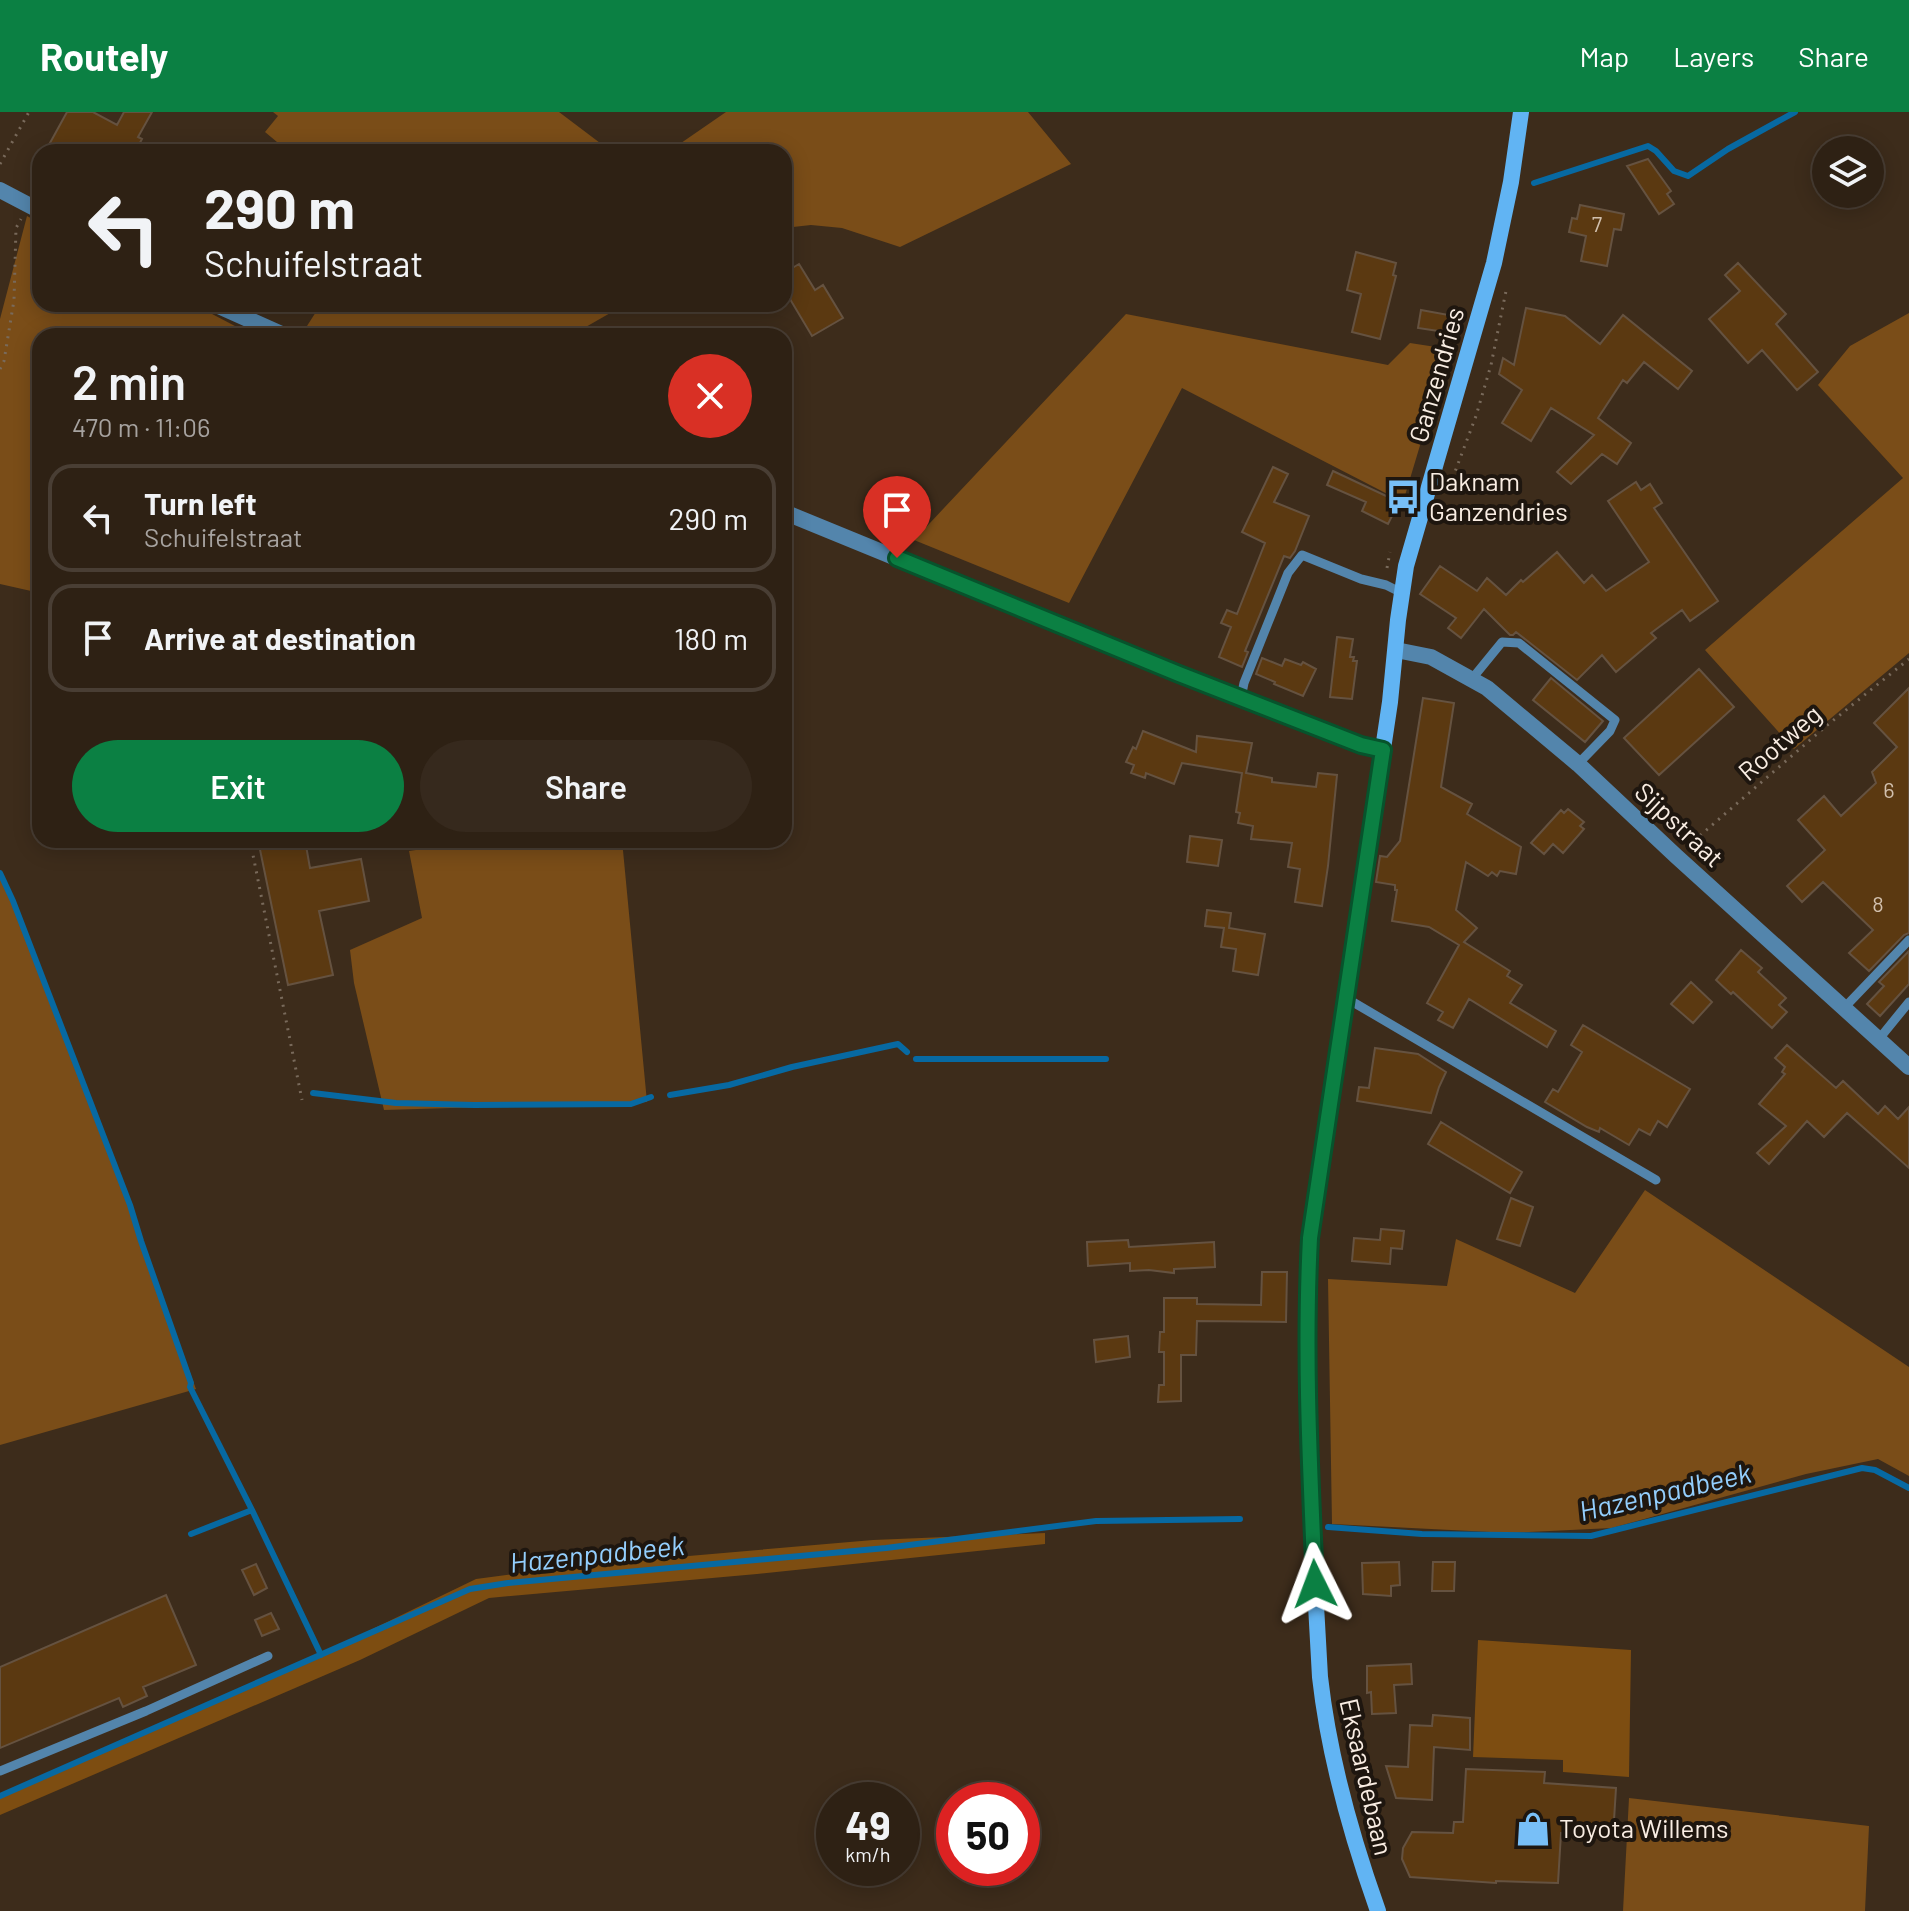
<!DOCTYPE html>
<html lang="en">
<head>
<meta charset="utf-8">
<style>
  :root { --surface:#2e2114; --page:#36291d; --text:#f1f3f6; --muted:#a7a3a0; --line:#493e34; --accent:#0b8043 }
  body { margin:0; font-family:Barlow,sans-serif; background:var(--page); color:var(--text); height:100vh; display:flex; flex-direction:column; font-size:30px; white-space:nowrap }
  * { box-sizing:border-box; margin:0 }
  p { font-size:26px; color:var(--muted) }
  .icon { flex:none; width:44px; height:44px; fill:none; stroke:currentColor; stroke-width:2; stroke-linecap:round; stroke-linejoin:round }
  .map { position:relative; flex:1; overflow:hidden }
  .side { position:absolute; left:32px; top:216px; width:760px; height:520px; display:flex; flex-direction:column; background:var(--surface); border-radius:24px; box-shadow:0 4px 20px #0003,0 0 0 2px var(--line) }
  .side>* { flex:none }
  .guide { position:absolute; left:32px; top:32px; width:760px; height:168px; border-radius:24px; box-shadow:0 4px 20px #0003,0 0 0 2px var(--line); background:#2e2114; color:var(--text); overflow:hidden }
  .buttons { position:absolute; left:1812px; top:24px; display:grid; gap:16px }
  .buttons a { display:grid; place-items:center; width:72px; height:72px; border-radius:50%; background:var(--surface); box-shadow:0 4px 20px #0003,0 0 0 2px var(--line); font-size:40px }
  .speed { position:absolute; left:816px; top:1670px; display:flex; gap:16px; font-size:40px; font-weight:700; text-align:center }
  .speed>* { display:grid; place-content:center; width:104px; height:104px; border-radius:50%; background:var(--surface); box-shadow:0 4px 20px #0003,0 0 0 2px var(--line); line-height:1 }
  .speed small { font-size:20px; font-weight:400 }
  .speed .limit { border:12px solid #d22; background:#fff; color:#111 }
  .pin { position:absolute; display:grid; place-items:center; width:68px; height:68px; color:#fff; margin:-82px -34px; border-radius:50% 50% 50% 0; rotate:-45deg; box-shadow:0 0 8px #0007 }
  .pin .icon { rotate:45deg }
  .me { position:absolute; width:88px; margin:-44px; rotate:357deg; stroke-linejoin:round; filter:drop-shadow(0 0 6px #0008) }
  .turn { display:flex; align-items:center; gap:28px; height:168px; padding:0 40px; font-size:36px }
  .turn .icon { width:104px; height:104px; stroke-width:2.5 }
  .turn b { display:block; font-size:56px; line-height:68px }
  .round { display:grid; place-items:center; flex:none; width:84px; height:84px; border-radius:42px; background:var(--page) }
  .overview { display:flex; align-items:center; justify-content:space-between; height:136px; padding:0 40px }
  h1 { font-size:48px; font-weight:600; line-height:60px }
  .cta { display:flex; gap:16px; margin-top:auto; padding:16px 40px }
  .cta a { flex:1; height:92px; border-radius:48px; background:var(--accent); color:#fff; font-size:32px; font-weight:600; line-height:92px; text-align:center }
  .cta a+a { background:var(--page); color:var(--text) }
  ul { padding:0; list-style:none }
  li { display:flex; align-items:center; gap:24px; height:108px; margin:0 16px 12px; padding:0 24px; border:4px solid var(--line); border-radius:24px }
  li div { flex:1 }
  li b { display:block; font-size:30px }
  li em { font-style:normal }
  header { display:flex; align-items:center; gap:48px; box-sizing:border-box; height:112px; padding:0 40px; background:var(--accent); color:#fff }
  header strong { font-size:38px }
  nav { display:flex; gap:44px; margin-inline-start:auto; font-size:28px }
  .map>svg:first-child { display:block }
  .green { fill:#7a4d18 }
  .forest { fill:#7d4d11 }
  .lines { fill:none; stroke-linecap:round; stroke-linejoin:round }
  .stream { stroke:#0769a2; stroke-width:6 }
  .building { fill:#5b3911; stroke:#655240; stroke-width:2 }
  .path { stroke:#796a5b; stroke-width:3; stroke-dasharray:2 6; stroke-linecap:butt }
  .lane { stroke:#5385ac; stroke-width:9 }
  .street { stroke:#5385ac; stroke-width:16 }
  .secondary { stroke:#61b4f3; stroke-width:16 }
  .route-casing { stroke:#07532c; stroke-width:20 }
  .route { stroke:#0b8043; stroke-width:14 }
  .labels { text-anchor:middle; stroke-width:8; stroke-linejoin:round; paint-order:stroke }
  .number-label { font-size:22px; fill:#d2c0ae }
  .street-label { font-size:26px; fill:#f9ede3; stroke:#1e160f }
  .poi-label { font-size:26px; fill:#f9ede3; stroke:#1e160f; text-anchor:start }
  .water-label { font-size:28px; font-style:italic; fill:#93cefd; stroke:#1e160f }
</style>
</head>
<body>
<header>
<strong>Routely</strong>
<nav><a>Map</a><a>Layers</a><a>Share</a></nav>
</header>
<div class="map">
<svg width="1909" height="1799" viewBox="0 0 1909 1799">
  <rect width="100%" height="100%" fill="#3d2c1b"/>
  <path class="green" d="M273,0h286l53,40h-291l-13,-10 -8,10h-11l-24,-20 13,-16z
    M726,0h302l43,52 -171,83 -58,-19 -31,-3 -27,3v-76h-116z
    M27,104l13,7v81h153l61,32h-214v257l-40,-9v-265z
    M321,192h305l-56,32h-229l-34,-10z
    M1909,201v340l-115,96 -89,-99 198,-172 -85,-93 32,-39z
    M1126,202l262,51 22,-22 39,6 -46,153 -221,-114 -113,215 -155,-63z
    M458,728h164l25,262 -263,8 -30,-127 -4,-33 72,-32 -13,-67 48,-7z
    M0,760l132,341 64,176 -196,56z
    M1645,1078l264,177v109l-31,-17 -72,15 -194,54 -102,5 -178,-9 -4,-245 119,7 9,-47 119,54z
    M1629,1686l240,28 -4,85h-242z"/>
  <path class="forest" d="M1045,1421v11l-288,30 -268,24 -129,62 -360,155v-17l319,-143 157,-76 97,-13 300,-26z
    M1478,1528l153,10 -2,127 -66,-5v-12l-90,-3z"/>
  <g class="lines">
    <path class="stream" d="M1534,71l114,-37 8,5 18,20 14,5 40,-27 67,-37
      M0,761l13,28 117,304 11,36 50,142 -1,4 62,123 69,145
      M916,947h190
      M313,981l83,10 78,2 157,-1 20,-7
      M670,983l59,-10 63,-18 106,-23 9,8
      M1328,1415l94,7 169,2 271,-68 13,2 34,18
      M191,1422l61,-24
      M0,1684l470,-207 38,-6 378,-35 210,-27 144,-2"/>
  </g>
  <path class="building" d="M67,0h26l24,13 7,-13h28l-14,25 4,2 -7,13h-90z
    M1648,47l23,32 -4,3 7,10 -15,10 -32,-48z
    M1580,93l44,9 -3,16 -7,-1 -7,37 -26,-5 5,-25 -17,-4 3,-14 5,1z
    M1356,140l40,11 -3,12 3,1 -16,63 -28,-7 9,-38 -14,-4z
    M1738,151l48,51 -10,10 42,48 -21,18 -35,-40 -14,13 -39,-44 31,-28 -15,-16z
    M799,152l16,26 8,-5 20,33 -31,18 -28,-47v-16z
    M1526,196l39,8 35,28 23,-29 69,56 -14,18 -34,-27 -17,21 -4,-3 -25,38 33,25 -14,21 -15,-10 -31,30 -14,-12 37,-37 -43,-27 -20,33 -29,-18 20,-33 -23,-16 4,-16 11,7z
    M1421,198l33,6 -2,17 -34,-5z
    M1273,355l15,7 -14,28 35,14 -14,35 -5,7 -6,-2 -39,95 3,1 -6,15 -23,-10 12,-30 -10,-4 6,-13 10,4 28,-71 -23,-11z
    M1333,359l66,31 -11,22 -26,-13 4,-9 -39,-17z
    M1636,370l5,8 9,-6 12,19 -8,5 64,93 -28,20 -8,-11 -31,23 5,5 -40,34 -14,-17 -25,25 -61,-48 -3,3h-3l-26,-26 -23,29 -13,-10 8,-10 -36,-24 20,-28 37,25 10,-13 19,17 15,-15 2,2 34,-30 27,31 8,-8 14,16 43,-29 -41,-61z
    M1337,525l16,2 -3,18h4l-1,4h4l-5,38 -22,-2z
    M1262,546l20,8 3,-7 16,6 2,-3 13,7 -13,27 -29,-12 1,-2 -19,-8z
    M1699,557l35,38 -75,68 -35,-37z
    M1551,566l52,43 -18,21 -52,-42z
    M1909,576v245l-5,2 -35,36 -20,-18 24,-23 -50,-48 -21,20 -15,-16 38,-36 -27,-30 26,-24 17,20 35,-33 -4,-11 25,-25 -23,-24z
    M1423,586l31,5 -13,84 31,17 -5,10 54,33 -5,27 -16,-3 -3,5 -5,-4 -4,4 -22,-14 -10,48 21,18 -13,14 46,29 -3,5 15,9 -12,18 46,28 -9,16 -78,-48 -16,29 -15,-8 5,-8 -16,-9 32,-58 -30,-18 -37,-6 5,-31h-2v-5l-19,-3 4,-26 7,1 13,-16z
    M1143,619l53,21 1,-16 55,7 -6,30 26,5v4l44,5 2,-14 19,2 -9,91 -6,40 -27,-4 5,-33 -12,-2 4,-24 -41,-4 2,-13 -15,-3 2,-10 -4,-1 6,-39 -60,-10 -8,21 -28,-11 -1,5 -14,-5 3,-8 -8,-3 7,-15 3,2z
    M1568,697l16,13 -4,4 4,3 -21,24 -10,-9 -9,10 -13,-11 30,-33 3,3z
    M1190,724l32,4 -4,26 -31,-4z
    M258,728h47l5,28 51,-9 8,42 -50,10 14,64 -45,10z
    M1207,798l24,3 -2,15 36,6 -7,41 -25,-4 3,-22 -15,-2 3,-19 -19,-2z
    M1741,838l21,18 -4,4 28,26 -7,7 8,7 -15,16 -39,-36 -2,2 -15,-14z
    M1909,839v33l-29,32 -13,-12 17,-18 -5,-4z
    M1691,870l21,20 -19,21 -22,-19z
    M1583,913l107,64 -23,38 -9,-6 -8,14 -11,-6 -10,16 -29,-17 -1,4 -12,-5 -42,-25 8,-13 5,3 24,-40 -11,-7z
    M1787,933l49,43 7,-7 35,33 7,-8 13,13 11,-12v61l-62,-55 -23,24 -17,-16 -38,43 -12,-11 29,-27 -27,-22 26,-30 -3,-2 3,-5 -10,-9z
    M1375,936l43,6 28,18 -7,15 -8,26 -74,-12 2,-14 10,1z
    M1441,1010l81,50 -12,21 -82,-49z
    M1511,1086l22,9 -13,39 -23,-7z
    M1381,1117l23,2 -2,18 -11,-1 -1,16 -38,-3 2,-23 26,2z
    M1128,1128l1,7 85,-5 1,25 -41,2v4l-25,-3 -19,1v-8l-42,3 -1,-24z
    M1262,1160h25l-1,50 -89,-1 -1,34h-15v46l-23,1 1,-17h5v-33h-5l1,-20h4v-34h33v6l64,1z
    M1128,1224l2,21 -34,5 -2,-22z
    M1399,1450l1,23 -9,1v10l-28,-2 -1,-31z
    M1433,1450h22l-1,29h-22z
    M256,1452l11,24 -13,7 -12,-25z
    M166,1483l30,70 -53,22 4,9 -24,11 -4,-9 -119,50v-81z
    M271,1501l8,16 -17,7 -7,-16z
    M1411,1552l1,20 -18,1 2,28 -24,1 -1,-22 -4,1v-27z
    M1433,1603l37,3v32l-36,-3 -2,53 -36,-2 -10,-32 22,1 2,-42 22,1z
    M1466,1657l79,3 -1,11 72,5 -3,48 -52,-3 -3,50 -62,-2v2l-86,-6 -8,-18 1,-11 9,-16 41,1 1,-11h9z"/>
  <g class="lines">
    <path class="path" d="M0,52l29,-52
      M0,257l4,-8 10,-61 2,-72 5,-9
      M1447,381l29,-77 15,-51 16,-79
      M1387,456l3,-16
      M250,728l52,260
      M1688,734l137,-119 84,-68"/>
    <path class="lane" d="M1471,568l31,-38 17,1 96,77 -5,11 -32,33
      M1241,586l3,-15 44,-110 14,-18 59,24 25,6 16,8
      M1346,886l310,182
      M1844,896l65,-68
      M1879,927l30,-37
      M0,1659l146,-60 122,-55"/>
    <path class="street" d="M0,78l40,21
      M214,192l72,32
      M784,400l395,162 182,71 22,5
      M1396,538l35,7 56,31 91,76 98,92 233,211"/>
    <path class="secondary" d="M1378,1799c-27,-76 -49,-153 -58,-234 -8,-146 -18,-292 -10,-439l80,-536 8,-82 8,-54 88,-303 17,-81 10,-70"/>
  </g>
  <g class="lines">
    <g class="route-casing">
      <path id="route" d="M897,446l282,116 182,71 22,5 -73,488c-6,116 0,231 5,346"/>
    </g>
    <use href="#route" class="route"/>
  </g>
  <defs>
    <g id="bus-bare" transform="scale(2.76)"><path d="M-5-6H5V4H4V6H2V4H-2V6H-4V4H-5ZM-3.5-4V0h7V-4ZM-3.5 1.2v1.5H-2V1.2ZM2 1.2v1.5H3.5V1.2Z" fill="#78bff7" stroke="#1e160f" stroke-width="2.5" paint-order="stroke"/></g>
    <g id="shop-bare" transform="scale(2.76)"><path d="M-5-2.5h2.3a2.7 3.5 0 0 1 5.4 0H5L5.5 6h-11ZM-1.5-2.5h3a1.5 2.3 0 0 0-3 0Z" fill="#78bff7" stroke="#1e160f" stroke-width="2.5" paint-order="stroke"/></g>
  </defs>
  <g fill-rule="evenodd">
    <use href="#bus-bare" x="1403" y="385"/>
    <use href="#shop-bare" x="1533" y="1717"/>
  </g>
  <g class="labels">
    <g class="number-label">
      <text x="1597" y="120">7</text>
      <text x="1889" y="686">6</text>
      <text x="1878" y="800">8</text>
    </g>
    <g class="street-label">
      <text transform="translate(1437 263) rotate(-74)" y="9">Ganzendries</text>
      <text transform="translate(1780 631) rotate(-41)" y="9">Rootweg</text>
      <text transform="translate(1679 713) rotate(43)" y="9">Sijpstraat</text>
      <text transform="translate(1366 1665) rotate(77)" y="9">Eksaardebaan</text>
    </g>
    <g class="poi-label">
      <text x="1429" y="379">Daknam<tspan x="1429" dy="30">Ganzendries</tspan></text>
      <text x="1559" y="1726">Toyota Willems</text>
    </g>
    <g class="water-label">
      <text transform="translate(1665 1380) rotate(-13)" y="10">Hazenpadbeek</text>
      <text transform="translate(597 1442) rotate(-6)" y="10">Hazenpadbeek</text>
    </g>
  </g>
</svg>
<div class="buttons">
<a><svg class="icon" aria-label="layers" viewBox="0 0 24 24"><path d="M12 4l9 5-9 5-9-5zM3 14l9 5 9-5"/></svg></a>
</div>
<div class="speed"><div>49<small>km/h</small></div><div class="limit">50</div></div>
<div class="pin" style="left:897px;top:446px;background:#d93025"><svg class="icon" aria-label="arrive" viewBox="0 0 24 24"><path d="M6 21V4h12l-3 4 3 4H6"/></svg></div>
<svg class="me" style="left:1315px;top:1472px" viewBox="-20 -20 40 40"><path d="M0-17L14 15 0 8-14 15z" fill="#0b8043" stroke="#fff" stroke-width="4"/></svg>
<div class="guide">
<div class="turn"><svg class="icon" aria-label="left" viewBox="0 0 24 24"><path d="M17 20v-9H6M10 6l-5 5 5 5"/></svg><div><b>290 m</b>Schuifelstraat</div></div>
</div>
<section class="side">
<div class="overview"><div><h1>2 min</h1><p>470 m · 11:06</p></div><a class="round" style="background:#d93025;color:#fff"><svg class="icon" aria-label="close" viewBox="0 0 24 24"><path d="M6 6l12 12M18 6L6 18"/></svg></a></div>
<ul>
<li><svg class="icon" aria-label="left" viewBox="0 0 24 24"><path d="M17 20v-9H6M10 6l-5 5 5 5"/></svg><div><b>Turn left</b><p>Schuifelstraat</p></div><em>290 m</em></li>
<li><svg class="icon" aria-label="arrive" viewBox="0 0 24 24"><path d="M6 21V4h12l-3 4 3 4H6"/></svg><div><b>Arrive at destination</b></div><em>180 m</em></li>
</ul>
<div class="cta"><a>Exit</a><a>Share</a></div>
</section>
</div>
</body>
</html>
